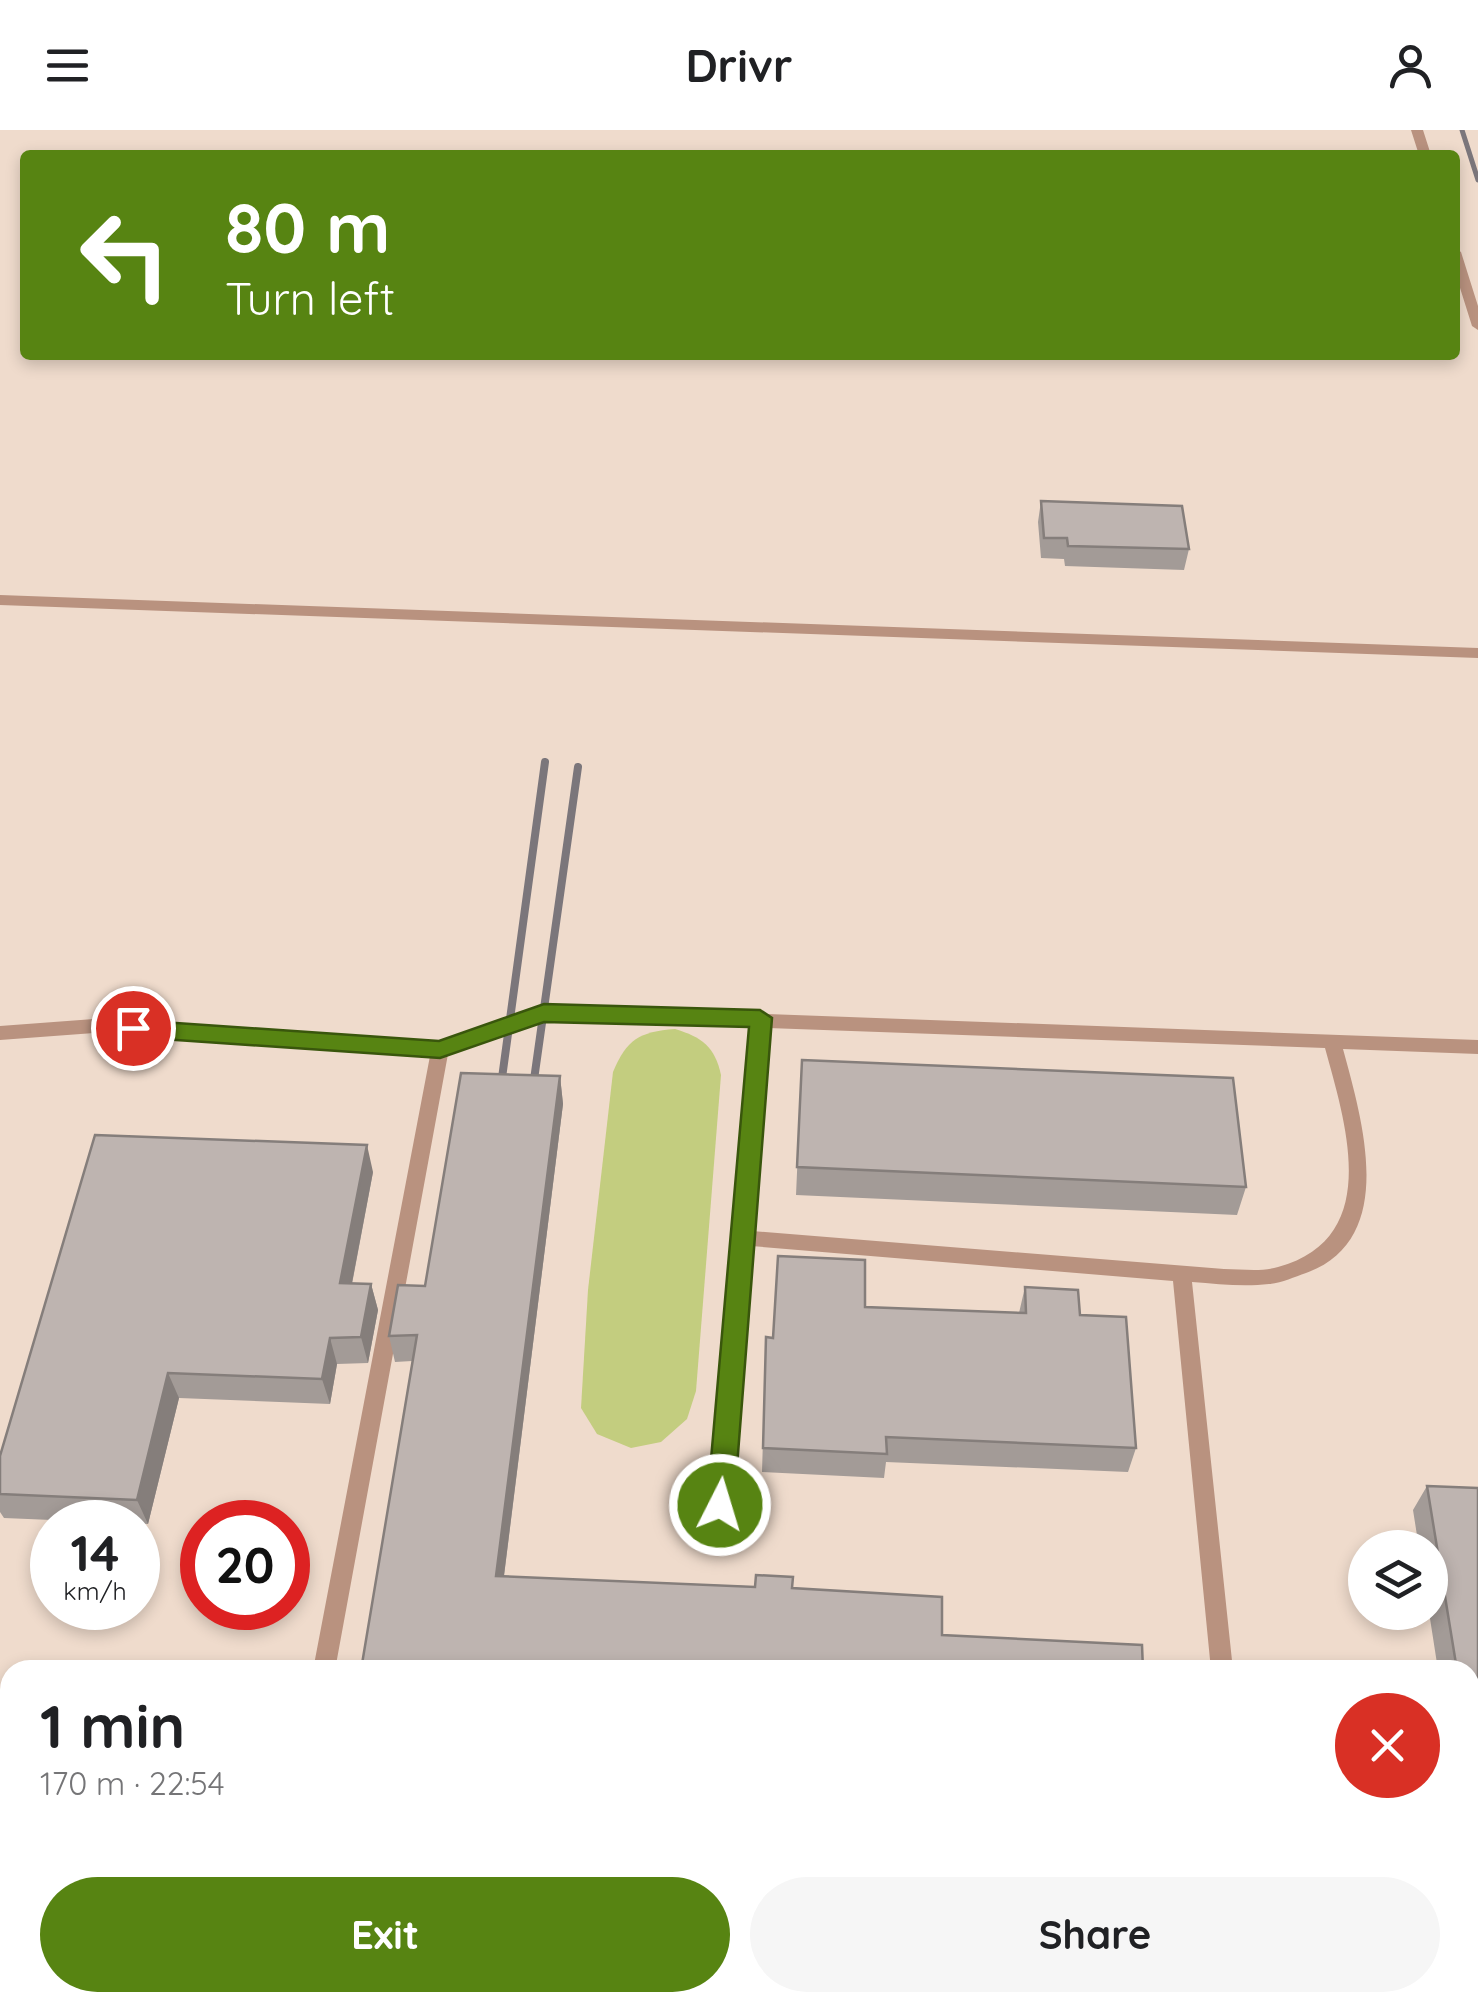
<!DOCTYPE html>
<html lang="en">
<head>
<meta charset="utf-8">
<style>
  :root { --surface:#fff; --page:#f6f6f6; --text:#202124; --muted:#757577; --accent:#578412 }
  body { margin:0; font-family:Quicksand,sans-serif; background:var(--page); color:var(--text); height:100vh; display:flex; flex-direction:column; font-size:38px; white-space:nowrap }
  * { box-sizing:border-box; margin:0 }
  p { font-size:32px; color:var(--muted) }
  .icon { flex:none; width:55px; height:55px; fill:none; stroke:currentColor; stroke-width:2; stroke-linecap:round; stroke-linejoin:round }
  .map { position:relative; flex:1; overflow:hidden }
  .panel { position:absolute; left:0px; top:1530px; width:1480px; height:352px; display:flex; flex-direction:column; background:var(--surface); border-radius:30px 30px 0 0; box-shadow:0 5px 15px #0003 }
  .panel>* { flex:none }
  .guide { position:absolute; left:20px; top:20px; width:1440px; height:210px; border-radius:10px; box-shadow:0 5px 15px #0003; background:#578412; color:#fff; overflow:hidden }
  .buttons { position:absolute; left:1348px; top:1400px; display:grid; gap:20px }
  .buttons a { display:grid; place-items:center; width:100px; height:100px; border-radius:50%; background:var(--surface); box-shadow:0 5px 15px #0003; font-size:50px }
  .speed { position:absolute; left:30px; top:1370px; display:flex; gap:20px; font-size:50px; font-weight:700; text-align:center }
  .speed>* { display:grid; place-content:center; width:130px; height:130px; border-radius:50%; background:var(--surface); box-shadow:0 5px 15px #0003; line-height:1 }
  .speed small { font-size:25px; font-weight:400 }
  .speed .limit { border:15px solid #d22; background:#fff; color:#111 }
  .pin { position:absolute; display:grid; place-items:center; width:85px; height:85px; color:#fff; margin:-42px; border:5px solid #fff; border-radius:50%; box-shadow:0 2px 10px #0007 }
  .me { position:absolute; width:110px; margin:-55px; rotate:5deg; stroke-linejoin:round; filter:drop-shadow(0 0 8px #0008) }
  .turn { display:flex; align-items:center; gap:35px; height:210px; padding:0 40px; font-size:45px }
  .turn .icon { width:130px; height:130px; stroke-width:2.5 }
  .turn b { display:block; font-size:70px; line-height:85px }
  .round { display:grid; place-items:center; flex:none; width:105px; height:105px; border-radius:52px; background:var(--page) }
  .summary { display:flex; align-items:center; justify-content:space-between; height:170px; padding:0 40px }
  h1 { font-size:60px; font-weight:700; line-height:75px }
  .primary-button { display:flex; gap:20px; margin-top:auto; padding:20px 40px }
  .primary-button a { flex:1; height:115px; border-radius:60px; background:var(--accent); color:#fff; font-size:40px; font-weight:700; line-height:115px; text-align:center }
  .primary-button a+a { background:var(--page); color:var(--text) }
  header { display:flex; justify-content:space-between; align-items:center; height:130px; padding:0 40px; background:var(--surface); font-size:45px; font-weight:700 }
  .map>svg:first-child { display:block }
  .industrial { fill:#efdbcc; fill-rule:evenodd }
  .green { fill:#c3cd7f }
  .lines { fill:none; stroke-linecap:round; stroke-linejoin:round }
  .lane { fill:#b9927f; fill-rule:evenodd }
  .rail-far2 { stroke:#7b767b; stroke-width:5 }
  .rail-far1 { stroke:#7b767b; stroke-width:8 }
  .rail { stroke:#7b767b; stroke-width:9 }
  .wall { fill:#a39b97 }
  .shaded-wall { fill:#857e7b }
  .building { fill:#beb4b0; stroke:#857e7b; stroke-width:2.5 }
  .route { fill:#578412; stroke:#39560c; stroke-width:2.5 }
</style>
</head>
<body>
<header><svg class="icon" aria-label="menu" viewBox="0 0 24 24"><path d="M4 6h16M4 12h16M4 18h16"/></svg>Drivr<svg class="icon" aria-label="person" viewBox="0 0 24 24"><circle cx="12" cy="8" r="4"/><path d="M4 21q1-7 8-7t8 7"/></svg></header>
<div class="map">
<svg width="1478" height="1881" viewBox="0 0 1478 1881">
  <rect width="100%" height="100%" fill="#eee6ee"/>
  <path class="industrial" d="M0,0h1478v1881h-1478zM25,25h1430v200h-1430zM52,1392h86v86h-86zM202,1392h86v86h-86zM1365,1418h65v64h-65zM10,1540h1460v332h-1460z"/>
  <path class="green" d="M675,899c27,8 40,18 46,46l-25,316 -9,28 -26,23 -30,6 -34,-14 -16,-26 7,-118 25,-218c14,-33 26,-40 62,-43z"/>
  <g class="lines">
    <path class="lane" d="M1411,0h12l8,25h-12z
      M1455,118l6,4 17,54v24l-6,-4 -17,-54z
      M0,465l1478,53v10l-1478,-53z
      M544,876l210,8 6,-3 7,3 711,26v14l-135,-5c19,71 56,190 -37,224 -12,4 -24,10 -37,11 -25,3 -51,0 -77,-2l41,388h-22l-38,-389 -422,-35 -21,259 -3,7 -7,2 -7,-2 -3,-7 41,-478 -206,-7 -97,34 -113,616h-22l117,-614 -336,-23 -94,7v-14l94,-7 346,24zM768,898l557,20c21,77 58,190 -47,219 -17,5 -36,2 -54,2l-472,-38z
      M0,1720l10,1v22l-10,-1z
      M159,1872h24l-3,9h-24z
      M538,1872h24l-1,9h-24z
      M1244,1872h24l1,9h-24z"/>
    <path class="rail-far2" d="M1462,0l16,50"/>
    <path class="rail-far1" d="M499,970l46,-338
      M531,971l47,-334"/>
    <path class="rail" d="M404,1881l1,-9"/>
  </g>
  <path class="wall" d="M1041,371l148,48 -5,21 -119,-4 -1,-7 -23,-1 -3,-36z
    M802,930l444,127 -9,28 -441,-20z
    M560,946l3,28 -59,472 288,12 -431,82 51,-309 -17,1 -6,-26 36,-50z
    M373,1042l-21,112h19l7,26 -10,53 -31,1 -7,40 -151,-6 -31,126 -144,-6 -4,-6v-56z
    M1025,1157l55,28 56,133 -8,24 -242,-10 -2,16 -122,-6 4,-135 7,1 92,-31 154,6z
    M1427,1356l51,2v520l-10,-1 -1,-5h3v-332h-32l-9,-58 1,-64h-11l-6,-38z
    M981,1872h224v9h-224z"/>
  <path class="shaded-wall" d="M560,946l3,28 -62,495 -5,-23z
    M367,1015l6,27 -26,137 -7,-26z
    M371,1154l7,26 -10,53 -7,-26z
    M330,1208l7,26 -7,40 -8,-25z
    M168,1243l11,25 -31,126 -11,-24z
    M45,1872h25l-2,9h-26z"/>
  <path class="building" d="M1041,371l141,5 7,43 -121,-3 -1,-8h-23z
    M802,930l431,18 13,109 -449,-20z
    M461,943l99,3 -64,500 259,11 1,-12 37,2 -1,11 150,9v38l200,10 1,25h-782l56,-335 -28,1 9,-51 27,1z
    M95,1005l272,10 -27,138 31,1 -10,53 -31,1 -8,41 -154,-6 -31,127 -137,-6v-38z
    M778,1126l87,4v47l161,6 -1,-26 53,3 2,25 46,2 10,131 -250,-11 1,17 -124,-6 3,-111 7,1z
    M1427,1356l51,2v313l-8,-50v-81h-13z
    M1470,1721h8v95l-8,-52z
    M0,1768l10,1v103h35l-3,9h-42z
    M987,1872h218v9h-218z"/>
  <path class="route" d="M544,874l216,6 12,8 -38,487 -4,9 -10,3 -9,-3 -4,-9 42,-478 -205,-5 -104,36 -307,-21 -11,-9 11,-8 306,21z"/>
</svg>
<div class="buttons">
<a><svg class="icon" aria-label="layers" viewBox="0 0 24 24"><path d="M12 4l9 5-9 5-9-5zM3 14l9 5 9-5"/></svg></a>
</div>
<div class="speed"><div>14<small>km/h</small></div><div class="limit">20</div></div>
<div class="pin" style="left:133px;top:898px;background:#d93025"><svg class="icon" aria-label="arrive" viewBox="0 0 24 24"><path d="M6 21V4h12l-3 4 3 4H6"/></svg></div>
<svg class="me" style="left:720px;top:1375px" viewBox="-20 -20 40 40"><circle r="17" fill="#578412" stroke="#fff" stroke-width="3"/><path d="M0-11L8 9 0 5-8 9z" fill="#fff"/></svg>
<div class="guide">
<div class="turn"><svg class="icon" aria-label="left" viewBox="0 0 24 24"><path d="M17 20v-9H6M10 6l-5 5 5 5"/></svg><div><b>80 m</b>Turn left</div></div>
</div>
<section class="panel">
<div class="summary"><div><h1>1 min</h1><p>170 m · 22:54</p></div><a class="round" style="background:#d93025;color:#fff"><svg class="icon" aria-label="close" viewBox="0 0 24 24"><path d="M6 6l12 12M18 6L6 18"/></svg></a></div>
<div class="primary-button"><a>Exit</a><a>Share</a></div>
</section>
</div>
</body>
</html>
